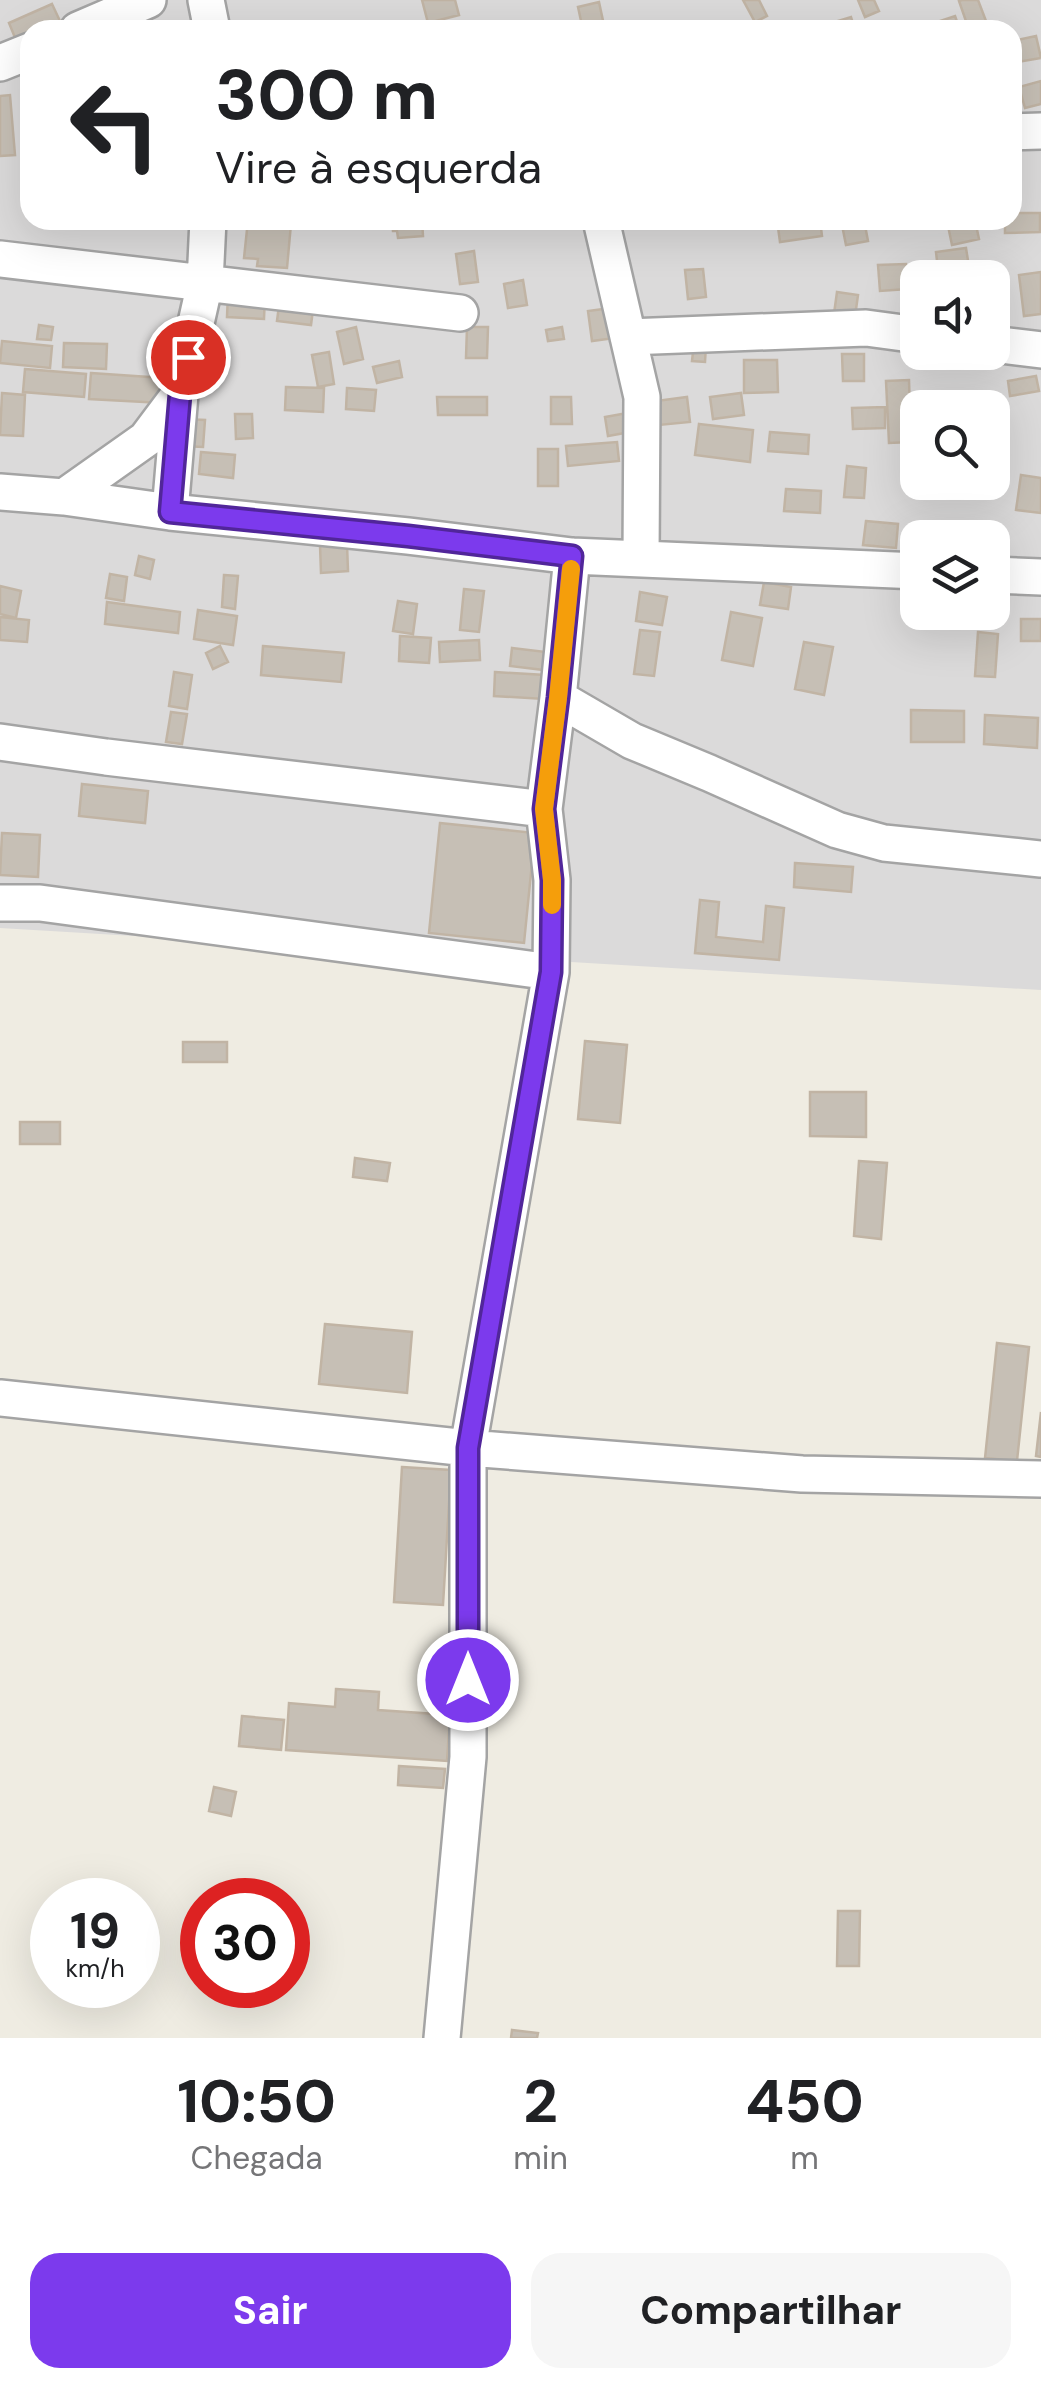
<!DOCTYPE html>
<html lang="pt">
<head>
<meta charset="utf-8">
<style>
  :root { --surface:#fff; --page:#f6f6f6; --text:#202124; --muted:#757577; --accent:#7c3aed }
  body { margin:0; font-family:"DM Sans",sans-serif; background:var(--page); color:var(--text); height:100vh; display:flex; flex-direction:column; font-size:38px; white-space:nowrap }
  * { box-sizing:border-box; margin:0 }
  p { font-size:32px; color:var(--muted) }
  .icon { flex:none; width:55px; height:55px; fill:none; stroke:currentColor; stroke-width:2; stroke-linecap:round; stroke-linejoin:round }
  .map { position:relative; height:2038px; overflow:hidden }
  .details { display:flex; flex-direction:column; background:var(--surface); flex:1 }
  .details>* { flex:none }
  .guide { position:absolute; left:20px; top:20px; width:1002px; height:210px; border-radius:30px; box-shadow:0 10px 40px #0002; background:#fff; color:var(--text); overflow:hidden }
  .tools { position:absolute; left:900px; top:260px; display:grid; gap:20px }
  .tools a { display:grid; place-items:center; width:110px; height:110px; border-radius:20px; background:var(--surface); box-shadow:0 10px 40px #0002; font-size:50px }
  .speed { position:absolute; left:30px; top:1878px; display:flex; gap:20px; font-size:50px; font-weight:700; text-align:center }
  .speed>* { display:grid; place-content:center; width:130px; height:130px; border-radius:50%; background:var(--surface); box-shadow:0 10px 40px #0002; line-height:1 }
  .speed small { font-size:25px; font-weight:400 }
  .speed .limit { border:15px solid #d22; background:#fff; color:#111 }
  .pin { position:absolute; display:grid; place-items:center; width:85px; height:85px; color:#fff; margin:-42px; border:5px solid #fff; border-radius:50%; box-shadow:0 2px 10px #0007 }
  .me { position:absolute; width:110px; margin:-55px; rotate:0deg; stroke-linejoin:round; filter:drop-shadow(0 0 8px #0008) }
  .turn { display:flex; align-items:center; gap:35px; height:210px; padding:0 30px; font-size:45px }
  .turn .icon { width:130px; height:130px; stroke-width:2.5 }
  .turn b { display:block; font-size:70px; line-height:85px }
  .eta { display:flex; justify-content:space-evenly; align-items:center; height:170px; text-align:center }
  .eta b { font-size:60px; font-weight:700; line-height:70px }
  .button { display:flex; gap:20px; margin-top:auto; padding:20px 30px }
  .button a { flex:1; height:115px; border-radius:30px; background:var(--accent); color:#fff; font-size:40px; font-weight:700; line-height:115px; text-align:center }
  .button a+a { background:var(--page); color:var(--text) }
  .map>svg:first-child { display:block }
  .residential { fill:#dbdada; fill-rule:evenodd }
  .building { fill:#c6bfb5; stroke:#c1b4a4; stroke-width:2.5 }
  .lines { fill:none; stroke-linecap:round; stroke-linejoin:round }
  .minor-casing { stroke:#a4a4a4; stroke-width:40 }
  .minor { stroke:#fff; stroke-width:35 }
  .route-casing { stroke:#51269a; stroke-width:25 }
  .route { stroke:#7c3aed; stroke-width:18 }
  .slow { stroke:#f59e0b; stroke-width:18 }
</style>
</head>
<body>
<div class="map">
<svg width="1041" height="2038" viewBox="0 0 1041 2038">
  <rect width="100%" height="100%" fill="#efece2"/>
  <path class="residential" d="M0,0h1041v990l-1041,-62zM30,30h982v190h-982zM918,278h74v74h-74zM918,408h74v74h-74zM918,538h74v74h-74z"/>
  <path class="building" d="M422,0h33l4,15 -31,8z
    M743,0h16l8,16 -12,6z
    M858,0h16l5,11 -14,6z
    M962,0h16l8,21 -18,6 -9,-26z
    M599,2l6,28h-22l-5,-23z
    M52,4l8,17 -21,9h-9v4l-14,6 -7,-17z
    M955,16l5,14h-20l-3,-8z
    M851,17l4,13h-22l-2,-7z
    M1036,36l5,22 -29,5v-22z
    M1041,81v23l-16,4 -6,-21z
    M10,95l5,60 -15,1v-60z
    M1012,213h28v19l-35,1v-13h7z
    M248,220l43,4 -4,44 -30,-2 1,-7 -14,-1z
    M392,220h30l1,16 -25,2 -1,-7h-4z
    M777,220h43l2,16 -42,6z
    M841,220h23l4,21 -22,4z
    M952,220h23l4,19 -27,6 -5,-24z
    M966,248l3,19 -31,3 -2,-18z
    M474,251l4,31 -18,2 -4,-30z
    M906,264l1,25 -27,2 -2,-26z
    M703,269l3,28 -18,2 -3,-29z
    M1041,272v42l-17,2 -5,-41z
    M523,280l4,25 -19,3 -4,-24z
    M837,292l21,3 -4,29 -21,-3z
    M228,293l37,2 -1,24 -37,-2z
    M280,298l34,4 -3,23 -34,-4z
    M611,308l4,30 -23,3 -4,-30z
    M39,325l14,2 -2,13 -14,-1z
    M356,327l7,32 -19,5 -7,-32z
    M467,327h21l-1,31h-21z
    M562,327l2,12 -16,2 -2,-11z
    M2,341l50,5 -2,22 -50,-5z
    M64,343l43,1 -1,25 -43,-2z
    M694,343l12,2 -1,17 -13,-1z
    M329,352l5,32 -16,3 -6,-32z
    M842,354h22v27h-21z
    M744,360h33l1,32 -34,1z
    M399,361l3,16 -25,6 -4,-16z
    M25,369l61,5 -2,23 -61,-5z
    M91,373l72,5 -1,25 -73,-4z
    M1036,376l3,15 -29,5 -2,-15z
    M909,380l2,62 -22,1 -3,-62z
    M286,387l38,1 -1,24 -38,-2z
    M347,388l29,2 -2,21 -28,-2z
    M2,393l23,2 -2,41 -23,-1z
    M741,393l3,22 -31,4 -3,-22z
    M437,397h50v18h-49z
    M551,397h20l1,27h-21z
    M687,397l3,25 -31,3 -3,-24z
    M885,407v21l-32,1 -1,-21z
    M633,412l3,19 -28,5 -3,-19z
    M235,414h17l1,24 -17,1z
    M184,419l21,1 -2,27 -21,-1z
    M699,424l54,6 -3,32 -55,-7z
    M770,432l39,3 -1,19 -40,-3z
    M617,442l2,19 -51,5 -2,-20z
    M538,449h20v37h-20z
    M201,452l34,3 -2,23 -34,-4z
    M847,466l19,2 -2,30 -20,-1z
    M1021,475l20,3v35l-25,-3z
    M786,489l35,2 -1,22 -36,-2z
    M866,521l32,3 -2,24 -33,-3z
    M347,544l1,27 -27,2 -1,-28z
    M139,556l15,4 -4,19 -15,-4z
    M110,574l17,3 -3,24 -18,-3z
    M224,575l14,1 -3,33 -13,-2z
    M764,582l27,5 -3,22 -28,-4z
    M0,586l21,5 -5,27 -16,-4z
    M464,589l20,2 -5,41 -19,-2z
    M640,592l27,5 -5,28 -26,-4z
    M398,601l19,3 -4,30 -20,-3z
    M107,602l73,10 -2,21 -73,-9z
    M198,610l39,6 -4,29 -39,-6z
    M731,612l31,6 -9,48 -31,-6z
    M0,617l29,3 -2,22 -27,-2z
    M1021,619h20v22h-20z
    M640,630l20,2 -6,44 -20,-2z
    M978,632l20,2 -3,43 -20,-1z
    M400,636l31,2 -2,25 -30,-2z
    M479,640l1,20 -40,2 -1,-20z
    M804,642l29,5 -9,48 -29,-6z
    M220,646l8,16 -15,7 -7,-16z
    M263,646l81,7 -3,29 -80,-7z
    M512,648l34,4 -2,18 -34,-4z
    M174,672l18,3 -5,34 -18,-3z
    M495,672l50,3 -1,24 -50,-3z
    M911,710l53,1v31h-53z
    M171,712l16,2 -5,30 -16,-2z
    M985,715l53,3 -1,30 -53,-4z
    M82,784l66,7 -3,32 -66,-7z
    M440,823l95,10 -11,110 -95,-10z
    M2,833l38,2 -2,42 -38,-2z
    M795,863l58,4 -2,25 -57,-5z
    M700,900l19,2 -3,35 47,5 3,-36 18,2 -5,52 -84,-7z
    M585,1041l42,4 -7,78 -42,-4z
    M183,1042h44v20h-44z
    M810,1092h56v45l-56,-1z
    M20,1122h40v22h-40z
    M355,1158l35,5 -3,18 -34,-4z
    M859,1161l28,2 -6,76 -27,-3z
    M325,1324l87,8 -5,61 -88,-9z
    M997,1343l32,4 -12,114 -32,-3z
    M1041,1412v45l-5,-1z
    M402,1467l49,3 -8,135 -49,-3z
    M336,1689l43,3 -1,18 72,5 -3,46 -161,-11 3,-47 46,4z
    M242,1716l42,4 -3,30 -42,-4z
    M399,1766l46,3 -2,19 -45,-3z
    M214,1787l22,5 -5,24 -22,-5z
    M838,1911h22l-1,55h-22z
    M512,2030l26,3 -1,5h-26z"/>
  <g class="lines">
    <g class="minor-casing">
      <path id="minor" d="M206,0l6,30
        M78,30l70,-30
        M0,63l30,-12
        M1012,132l29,-1
        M601,220l41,177 -1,162
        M0,259l460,54
        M628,337l238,-9 52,7
        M992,344l49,6
        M0,492l64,5 106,15 238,24 164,20 346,15
        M64,497l82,-58 33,-44
        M170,512l10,-118 25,-111 3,-63
        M992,575l49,2
        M558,698l74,43 77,32 128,57 47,13 157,16
        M0,742l106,15 438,52
        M0,903h40l511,69
        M0,1398l468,50 334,26 239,5
        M442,2038l26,-281v-309l83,-476 1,-92 -8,-71 14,-111 14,-142"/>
    </g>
    <use href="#minor" class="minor"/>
  </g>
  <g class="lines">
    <g class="route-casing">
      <path id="route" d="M188,357l-8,37 -10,118 238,24 164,20 -14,142 -14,111 8,71 -1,92 -83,476v232"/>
    </g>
    <use href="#route" class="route"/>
    <path class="slow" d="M552,905v-25l-8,-71 14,-111 13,-129"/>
  </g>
</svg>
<div class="tools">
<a><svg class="icon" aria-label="sound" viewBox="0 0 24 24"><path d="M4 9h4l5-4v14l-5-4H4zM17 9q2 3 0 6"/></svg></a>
<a><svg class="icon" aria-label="search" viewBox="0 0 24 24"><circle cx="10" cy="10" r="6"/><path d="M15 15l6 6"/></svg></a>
<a><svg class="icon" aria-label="layers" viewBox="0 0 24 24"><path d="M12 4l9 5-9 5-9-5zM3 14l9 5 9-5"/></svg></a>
</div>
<div class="speed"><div>19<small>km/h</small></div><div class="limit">30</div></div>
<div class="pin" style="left:188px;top:357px;background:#d93025"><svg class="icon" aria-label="arrive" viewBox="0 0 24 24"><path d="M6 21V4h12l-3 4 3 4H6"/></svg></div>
<svg class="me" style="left:468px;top:1680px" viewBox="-20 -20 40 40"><circle r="17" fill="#7c3aed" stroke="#fff" stroke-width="3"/><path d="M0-11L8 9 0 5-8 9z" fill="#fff"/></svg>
<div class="guide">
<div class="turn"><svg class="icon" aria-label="left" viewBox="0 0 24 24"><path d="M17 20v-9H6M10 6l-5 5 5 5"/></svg><div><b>300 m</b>Vire à esquerda</div></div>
</div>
</div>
<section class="details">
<div class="eta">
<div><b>10:50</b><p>Chegada</p></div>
<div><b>2</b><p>min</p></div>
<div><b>450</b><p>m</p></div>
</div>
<div class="button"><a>Sair</a><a>Compartilhar</a></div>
</section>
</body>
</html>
